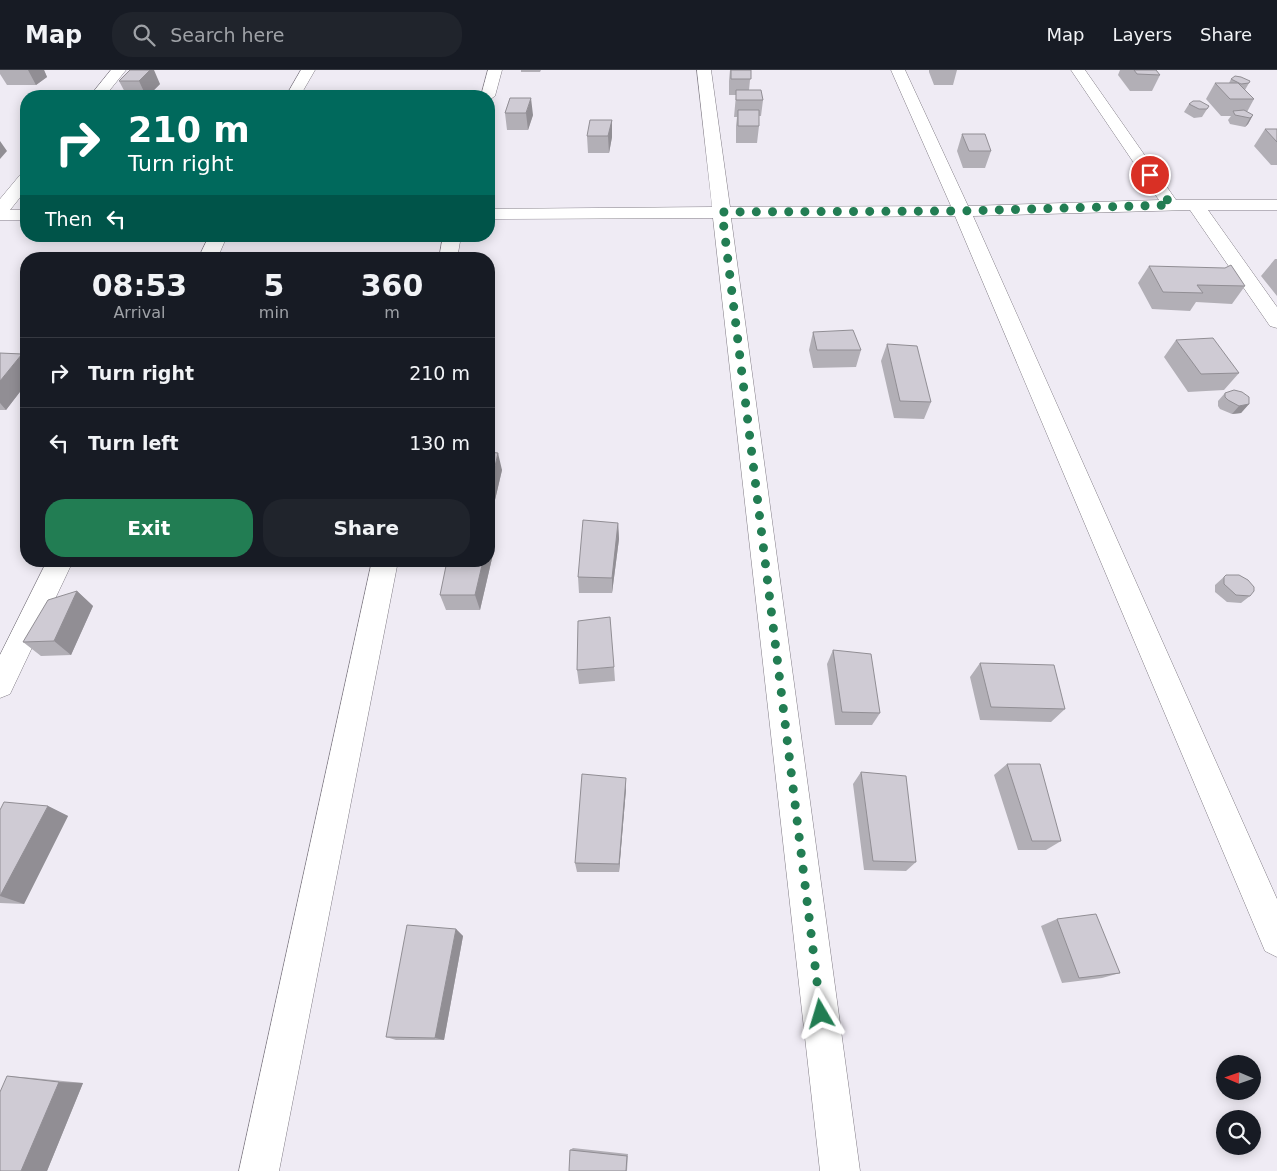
<!DOCTYPE html>
<html lang="en">
<head>
<meta charset="utf-8">
<style>
  :root { --surface:#171b24; --page:#20242c; --text:#f1f3f6; --muted:#9ea1a6; --line:#363941; --accent:#227d53 }
  body { margin:0; font-family:"DejaVu Sans",sans-serif; background:var(--page); color:var(--text); height:100vh; display:flex; flex-direction:column; font-size:19px; white-space:nowrap }
  * { box-sizing:border-box; margin:0 }
  p { font-size:16px; color:var(--muted) }
  .icon { flex:none; width:28px; height:28px; fill:none; stroke:currentColor; stroke-width:2; stroke-linecap:round; stroke-linejoin:round }
  .map { position:relative; flex:1; overflow:hidden }
  .sheet { position:absolute; left:20px; top:182px; width:475px; height:315px; display:flex; flex-direction:column; background:var(--surface); border-radius:20px; box-shadow:0 2px 12px #0003 }
  .sheet>* { flex:none }
  .banner { position:absolute; left:20px; top:20px; width:475px; height:152px; border-radius:20px; box-shadow:0 2px 12px #0003; background:#00695c; color:#fff; overflow:hidden }
  .needle { width:32px; rotate:272deg }
  .buttons { position:absolute; left:1216px; top:985px; display:grid; gap:10px }
  .buttons a { display:grid; place-items:center; width:45px; height:45px; border-radius:50%; background:var(--surface); box-shadow:0 2px 12px #0003; font-size:25px }
  .pin { position:absolute; display:grid; place-items:center; width:42px; height:42px; color:#fff; margin:-21px; border:2px solid #fff; border-radius:50%; box-shadow:0 1px 5px #0007 }
  .me { position:absolute; width:55px; margin:-28px; rotate:353deg; stroke-linejoin:round; filter:drop-shadow(0 0 4px #0008) }
  .turn { display:flex; align-items:center; gap:18px; height:105px; padding:0 25px; font-size:22px }
  .turn .icon { width:65px; height:65px; stroke-width:2.5 }
  .turn b { display:block; font-size:35px; line-height:42px }
  .then { display:flex; align-items:center; height:48px; padding:0 25px; background:#0003; gap:10px; font-size:19px }
  .eta { display:flex; justify-content:space-evenly; align-items:center; height:85px; text-align:center }
  .eta b { font-size:30px; font-weight:800; line-height:35px }
  .action { display:flex; gap:10px; margin-top:auto; padding:10px 25px }
  .action a { flex:1; height:58px; border-radius:20px; background:var(--accent); color:#fff; font-size:20px; font-weight:800; line-height:58px; text-align:center }
  .action a+a { background:var(--page); color:var(--text) }
  ul { padding:0; list-style:none }
  li { display:flex; align-items:center; gap:15px; height:70px; padding:0 25px; border-top:1px solid var(--line) }
  li div { flex:1 }
  li b { display:block; font-size:19px }
  li em { font-style:normal }
  header { display:flex; align-items:center; gap:30px; box-sizing:border-box; height:70px; padding:0 25px; background:var(--surface); border-bottom:1px solid var(--line) }
  header strong { font-size:24px }
  nav { display:flex; gap:28px; margin-inline-start:auto; font-size:18px }
  .search { width:350px; height:45px; background:var(--page); display:flex; align-items:center; gap:12px; box-sizing:border-box; padding:0 18px; border-radius:20px; color:var(--muted); font-size:19px }
  .map>svg:first-child { display:block }
  .lines { fill:none; stroke-linecap:round; stroke-linejoin:round }
  .street-casing { stroke:#817c85; stroke-width:1 }
  .street { fill:#fff; fill-rule:evenodd }
  .wall { fill:#b2afb6 }
  .shaded-wall { fill:#918e94 }
  .building { fill:#cfcbd4; stroke:#918e94 }
  .route { stroke:#227d53; stroke-width:9; stroke-dasharray:0 16.2 }
</style>
</head>
<body>
<header>
<strong>Map</strong>
<div class="search"><svg class="icon" aria-label="search" viewBox="0 0 24 24"><circle cx="10" cy="10" r="6"/><path d="M15 15l6 6"/></svg>Search here</div>
<nav><a>Map</a><a>Layers</a><a>Share</a></nav>
</header>
<div class="map">
<svg width="1277" height="1101" viewBox="0 0 1277 1101">
  <rect width="100%" height="100%" fill="#efebf4"/>
  <g class="lines">
    <g class="street-casing">
      <path id="street" d="M111,0h15l-21,26h-15z
        M301,0h14l-15,26h-14z
        M488,0h14l-7,26 -6,4v-4h-8z
        M697,0h14l19,137 221,-1 -60,-136h14l63,136 191,-6 -88,-130h14l91,130h101v10h-69l69,97v21l-7,-2 -80,-116 -217,6 304,683v58l-12,-6 -310,-735 -224,2 129,953h-40l-107,-953 -224,1v-10l223,-2z
        M26,104v16l-16,20h16v10h-26v-21l20,-24z
        M209,166h18l-10,23h-19z
        M443,166h18l-4,23h-18z
        M47,491h26l-63,133 -10,4v-43z
        M372,491h26l-119,610h-40z"/>
    </g>
    <use href="#street" class="street"/>
  </g>
  <path class="wall" d="M0,0h44l3,7 -11,8h-29l-7,-11z
    M130,0l30,14 -12,12h-21l-8,-15z
    M521,0h20l-1,2h-19z
    M730,0h21l-2,20 14,10 -2,16h-2v10l-2,17h-21v-17l1,-9h-3l2,-22h-7v-14z
    M929,0h28l-4,15h-19l-5,-13z
    M1120,0h36l4,5 -8,16h-22l-12,-16z
    M1231,9l18,4 -4,7 9,9 -7,13 6,3 -5,9 -3,3 -15,-3 -2,-4 3,-4h-10l-15,-17 9,-16h14z
    M510,28l23,17 -5,15h-21l-2,-17z
    M1189,34l20,2 -7,11 -8,1 -10,-6z
    M612,50v17l-3,16h-21l-1,-17z
    M1265,59h12v36h-6l-17,-19z
    M962,64l29,17 -6,17h-22l-6,-17z
    M1275,189h2v37l-16,-20z
    M1149,196l96,20 -13,18 -36,-2 -6,9 -38,-2 -14,-26z
    M813,262l48,18 -5,17 -43,1 -4,-18z
    M1176,270l63,33 -15,17 -36,2 -24,-35z
    M887,274l44,58 -7,17 -30,-1 -13,-57z
    M0,283l22,1 4,5v25l-20,26h-6z
    M1225,323l24,11 -8,9 -9,1 -12,-5 -2,-3v-5z
    M489,382l13,18 -11,47h-2z
    M618,453l1,16 -7,54h-33l-1,-16z
    M493,484l-13,56h-34l-6,-15z
    M1226,505l24,21 -9,7 -14,-1 -12,-10v-7z
    M77,521l16,15 -22,49 -30,1 -18,-14z
    M833,580l47,63 -8,12h-37l-8,-61z
    M980,593l85,46 -14,13 -71,-2 -10,-43z
    M614,597l1,14 -36,3 -2,-14z
    M1007,694l54,77 -15,9h-28l-24,-75z
    M861,702l55,90 -10,9 -42,-1 -11,-86z
    M626,719l-7,83h-42l-2,-9z
    M48,736l20,10 -44,88 -24,-1v-93z
    M1057,849l63,54 -18,5 -40,5 -21,-57z
    M456,859l7,7 -19,104h-48l-10,-3z
    M7,1006l26,2 50,5 -36,88h-47z
    M573,1078l55,6 -1,17 -57,-21z"/>
  <path class="shaded-wall" d="M28,0h16l3,7 -11,8z
    M150,0h4l6,14 -12,12h-2l-7,-15z
    M531,28l2,17 -5,15 -2,-17z
    M1253,45l-5,9 -3,3 5,-9z
    M612,50v17l-3,16 -1,-17z
    M0,71l7,10 -7,8z
    M22,284l4,5v25l-20,26 -6,-7v-22z
    M1249,334l-8,9 -9,1 7,-8z
    M498,383l4,17 -11,47 -2,-9v-15z
    M618,453l1,16 -7,54v-15z
    M489,469l4,15 -13,56 -5,-15 8,-34h6z
    M77,521l16,15 -22,49 -17,-14z
    M626,708v11l-7,83v-8z
    M48,736l20,10 -44,88 -24,-8z
    M456,859l7,7 -19,104 -9,-2z
    M59,1012l24,1 -36,88h-26z"/>
  <path class="building" d="M130,0h20l-11,11h-20z
    M731,0h20v9h-20z
    M1134,0h22l4,5 -23,-1z
    M1235,6l6,1 9,4 -1,2 -8,1 -10,-5z
    M1215,13h23l16,16h-24z
    M736,20h25l2,10h-27z
    M177,24h21l-2,2h-21z
    M510,28h21l-5,15h-21z
    M1193,31h7l9,5 -2,3h-8l-10,-5z
    M738,40h21v16h-21z
    M1244,40l9,5 -3,3 -15,-3 -2,-4z
    M590,50h22l-4,16h-21z
    M1265,59h12v13z
    M962,64h23l6,17h-22z
    M1231,195l14,21 -48,-1 6,8 -40,-1 -14,-26 76,2z
    M853,260l8,20h-44l-4,-18z
    M1213,268l26,35 -38,1 -25,-34z
    M887,274l30,2 14,56 -31,-1z
    M0,283l22,1 -22,27z
    M1234,320l8,2 7,5v7l-10,2 -11,-6 -3,-3v-4z
    M489,382l9,1 -9,40z
    M583,450l35,3 -6,55 -34,-1z
    M447,491h36l-8,34h-35z
    M1226,505h13l9,5 6,7v4l-4,5 -14,-1 -12,-11v-7z
    M77,521l-23,50 -31,1 25,-42z
    M610,547l4,50 -37,3 1,-49z
    M833,580l38,4 9,59 -38,-1z
    M980,593l74,2 11,44 -74,-2z
    M1007,694h33l21,77h-29z
    M861,702l45,4 10,86 -43,-1z
    M582,704l44,4 -7,86 -44,-1z
    M4,732l44,4 -48,90v-86z
    M1096,844l24,59 -41,5 -22,-59z
    M407,855l49,4 -21,109 -49,-1z
    M7,1006l52,6 -38,89h-21v-79z
    M570,1080l57,6 -1,15h-57z"/>
  <g class="lines">
    <path class="route" d="M821,944l-99,-802 240,-1 209,-6 -21,-30"/>
  </g>
</svg>
<div class="buttons">
<a><svg class="needle" viewBox="-14 -14 28 28"><path d="M0-13l5 13h-10z" fill="#e53935"/><path d="M0 13l5-13h-10z" fill="#9ea1a6"/></svg></a>
<a><svg class="icon" aria-label="search" viewBox="0 0 24 24"><circle cx="10" cy="10" r="6"/><path d="M15 15l6 6"/></svg></a>
</div>
<div class="pin" style="left:1150px;top:105px;background:#d93025"><svg class="icon" aria-label="arrive" viewBox="0 0 24 24"><path d="M6 21V4h12l-3 4 3 4H6"/></svg></div>
<svg class="me" style="left:821px;top:944px" viewBox="-20 -20 40 40"><path d="M0-17L14 15 0 8-14 15z" fill="#227d53" stroke="#fff" stroke-width="4"/></svg>
<div class="banner">
<div class="turn"><svg class="icon" aria-label="right" viewBox="0 0 24 24"><path d="M7 20v-9h11M14 6l5 5-5 5"/></svg><div><b>210 m</b>Turn right</div></div>
<div class="then">Then<svg class="icon" aria-label="left" viewBox="0 0 24 24"><path d="M17 20v-9H6M10 6l-5 5 5 5"/></svg></div>
</div>
<section class="sheet">
<div class="eta">
<div><b>08:53</b><p>Arrival</p></div>
<div><b>5</b><p>min</p></div>
<div><b>360</b><p>m</p></div>
</div>
<ul>
<li><svg class="icon" aria-label="right" viewBox="0 0 24 24"><path d="M7 20v-9h11M14 6l5 5-5 5"/></svg><div><b>Turn right</b></div><em>210 m</em></li>
<li><svg class="icon" aria-label="left" viewBox="0 0 24 24"><path d="M17 20v-9H6M10 6l-5 5 5 5"/></svg><div><b>Turn left</b></div><em>130 m</em></li>
</ul>
<div class="action"><a>Exit</a><a>Share</a></div>
</section>
</div>
</body>
</html>
